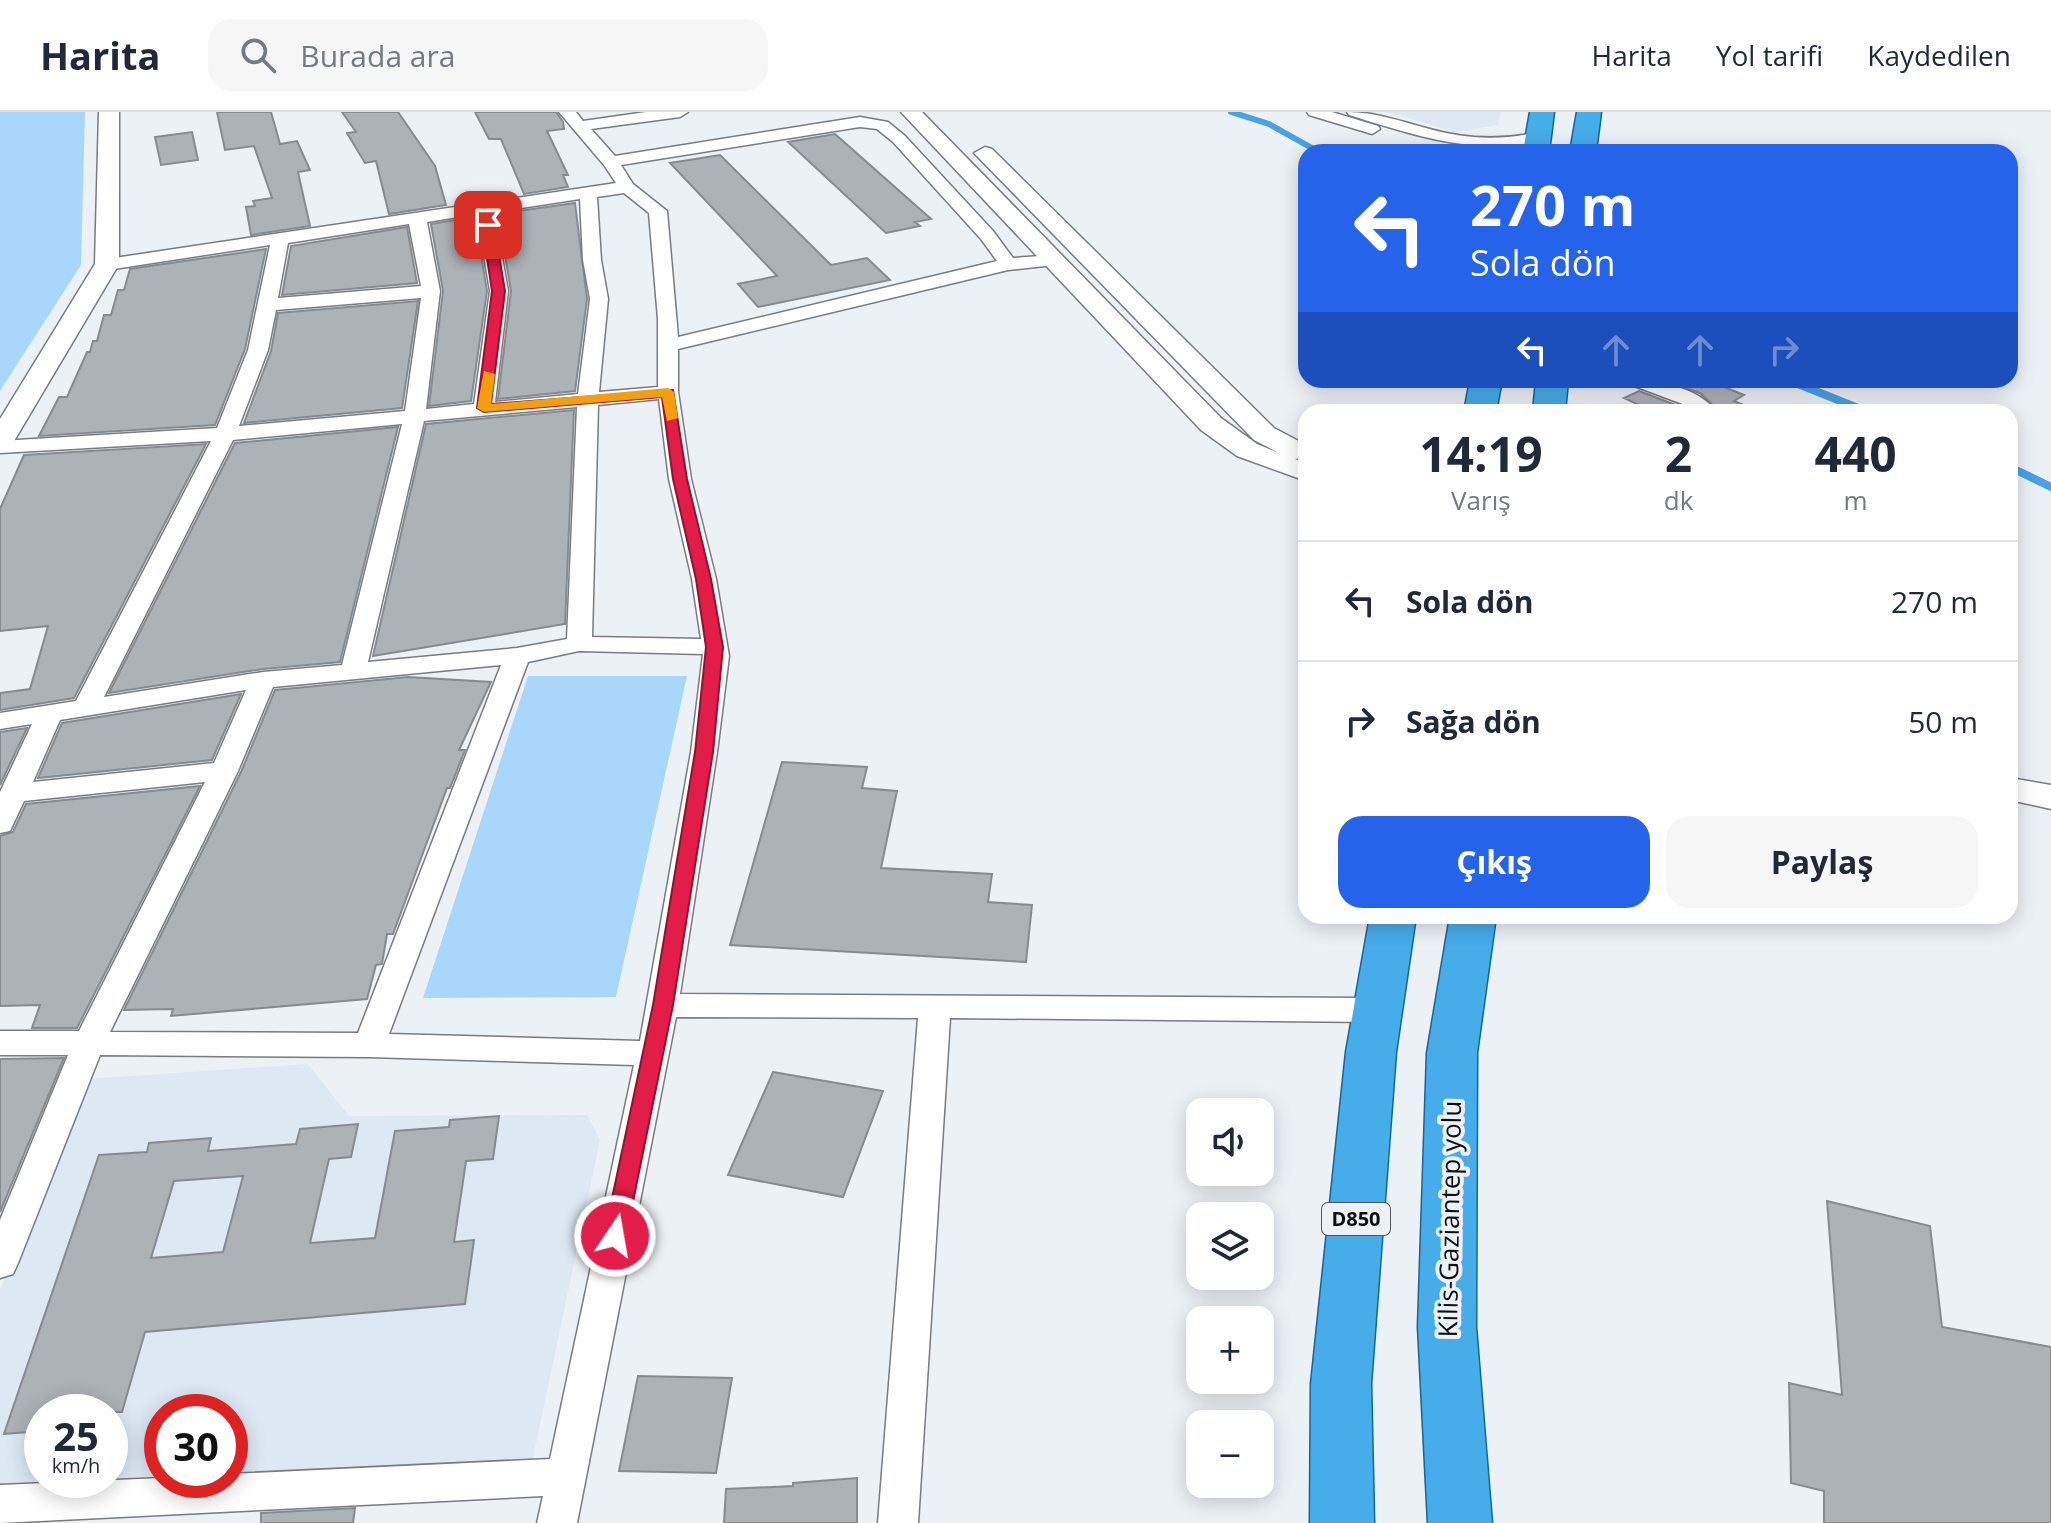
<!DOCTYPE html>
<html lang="tr">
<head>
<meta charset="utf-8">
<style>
  :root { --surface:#fff; --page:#f6f6f7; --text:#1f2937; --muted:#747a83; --line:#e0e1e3; --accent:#2563eb }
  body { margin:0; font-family:"Open Sans",sans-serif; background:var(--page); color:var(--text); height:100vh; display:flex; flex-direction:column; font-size:30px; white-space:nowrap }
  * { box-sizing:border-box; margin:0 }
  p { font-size:26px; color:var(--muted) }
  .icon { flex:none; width:44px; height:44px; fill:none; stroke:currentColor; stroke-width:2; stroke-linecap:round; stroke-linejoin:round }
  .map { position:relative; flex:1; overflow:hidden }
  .sheet { position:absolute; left:1298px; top:292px; width:720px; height:520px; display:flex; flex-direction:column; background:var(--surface); border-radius:24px; box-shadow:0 4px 20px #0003 }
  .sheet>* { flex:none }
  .guide { position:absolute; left:1298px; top:32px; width:720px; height:244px; border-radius:24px; box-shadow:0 4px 20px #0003; background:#2563eb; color:#fff; overflow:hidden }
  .fabs { position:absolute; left:1186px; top:986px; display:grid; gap:16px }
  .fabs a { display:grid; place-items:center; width:88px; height:88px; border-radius:16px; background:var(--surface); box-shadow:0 4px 20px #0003; font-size:40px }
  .speed { position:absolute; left:24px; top:1282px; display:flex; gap:16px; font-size:40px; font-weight:700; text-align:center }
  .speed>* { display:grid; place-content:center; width:104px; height:104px; border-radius:50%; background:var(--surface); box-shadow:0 4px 20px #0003; line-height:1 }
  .speed small { font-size:20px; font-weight:400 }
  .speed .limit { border:12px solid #d22; background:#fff; color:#111 }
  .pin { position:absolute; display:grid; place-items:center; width:68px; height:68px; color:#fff; margin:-34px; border-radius:16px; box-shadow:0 4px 12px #0006 }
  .me { position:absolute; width:88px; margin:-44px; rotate:12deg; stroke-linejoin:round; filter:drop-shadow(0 0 6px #0008) }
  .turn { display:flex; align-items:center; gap:28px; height:168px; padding:0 40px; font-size:36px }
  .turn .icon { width:104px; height:104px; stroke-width:2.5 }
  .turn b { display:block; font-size:56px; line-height:68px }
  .lanes { display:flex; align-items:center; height:76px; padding:0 40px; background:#0003; justify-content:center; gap:40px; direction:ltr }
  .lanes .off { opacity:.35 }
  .eta { display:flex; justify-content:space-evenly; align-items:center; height:136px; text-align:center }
  .eta b { font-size:48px; font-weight:700; line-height:56px }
  .cta { display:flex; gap:16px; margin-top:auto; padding:16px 40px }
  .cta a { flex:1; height:92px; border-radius:24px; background:var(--accent); color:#fff; font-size:32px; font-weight:700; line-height:92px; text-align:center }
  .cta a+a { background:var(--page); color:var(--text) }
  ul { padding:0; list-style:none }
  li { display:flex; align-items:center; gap:24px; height:120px; padding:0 40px; border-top:2px solid var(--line) }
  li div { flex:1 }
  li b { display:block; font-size:30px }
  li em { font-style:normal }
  header { display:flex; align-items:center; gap:48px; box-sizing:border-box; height:112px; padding:0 40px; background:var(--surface); border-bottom:2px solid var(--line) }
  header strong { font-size:38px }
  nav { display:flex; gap:44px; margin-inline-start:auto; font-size:28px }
  .search { width:560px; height:72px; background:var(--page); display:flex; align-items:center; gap:20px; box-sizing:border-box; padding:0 28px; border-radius:24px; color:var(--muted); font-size:30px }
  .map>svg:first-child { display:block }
  .built { fill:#dde8f3; fill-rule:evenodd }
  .green { fill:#a9d6fb }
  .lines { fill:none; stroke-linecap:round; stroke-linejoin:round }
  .stream-far1 { stroke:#48a2e4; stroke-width:6 }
  .stream { stroke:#48a2e4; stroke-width:8 }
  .building { fill:#adb2b7; stroke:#868b8f; stroke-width:2; fill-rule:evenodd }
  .minor-casing { stroke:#777c80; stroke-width:3 }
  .tertiary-casing { stroke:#777c80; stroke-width:3 }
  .trunk-casing { stroke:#15679a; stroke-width:3 }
  .minor { fill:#fff; fill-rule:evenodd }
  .tertiary { fill:#fff; fill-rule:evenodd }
  .trunk { fill:#47acea; fill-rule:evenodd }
  .route { fill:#e11d48; stroke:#92132f; stroke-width:2 }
  .slow { fill:#f59e0b }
  .labels { text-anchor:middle; stroke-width:8; stroke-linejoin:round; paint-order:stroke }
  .shield { fill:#ecf1f6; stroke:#505355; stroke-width:2 }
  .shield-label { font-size:20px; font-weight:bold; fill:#0d0f10 }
  .near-street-label { font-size:26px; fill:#0d0f10; stroke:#ecf1f6 }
</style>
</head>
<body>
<header>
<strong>Harita</strong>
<div class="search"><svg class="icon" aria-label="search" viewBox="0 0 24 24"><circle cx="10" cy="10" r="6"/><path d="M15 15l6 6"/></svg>Burada ara</div>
<nav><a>Harita</a><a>Yol tarifi</a><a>Kaydedilen</a></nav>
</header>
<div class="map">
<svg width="2051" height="1411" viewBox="0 0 2051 1411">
  <rect width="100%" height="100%" fill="#ecf1f6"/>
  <path class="built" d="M1387,0h114l-3,13 -44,7z
    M308,952l41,52 238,-1 13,25 -70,332 -300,7v-67h-68v68h27l-189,4v-194l87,-211zM42,1300h68v68h-68z"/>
  <path class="green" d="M0,0h85l-4,153 -81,126z
    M528,564h159l-71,321 -193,1z"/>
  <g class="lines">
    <path class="stream-far1" d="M1231,0l38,12 50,28"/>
    <path class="stream" d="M1788,268l80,32
      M2010,355l41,20"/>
  </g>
  <path class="building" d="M217,0h54l9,32 17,-3 13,29 -12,2 12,54 -59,9 -5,-28 9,-1 -2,-5 19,-3 -18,-52 -29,4z
    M342,0h56l37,54 11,39 -57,9 -13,-53 -11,2 -18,-30 9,-1z
    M475,0h81l7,10 1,7 -17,2 21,44h-5l5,12 -44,7 -23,-55h-12z
    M192,20l6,28 -37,5 -6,-28z
    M835,22l96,85 -16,3 5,4 -34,7 -98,-91z
    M720,43l111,110 36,-7 23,22 -132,27 -20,-23 39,-8 -107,-113z
    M575,91l12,96 -12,92 -77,8 13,-108 -13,-77z
    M475,105l12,74 -16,110 -42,5 14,-115 -12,-67z
    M407,115l10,56 -135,12 9,-49z
    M266,137l-21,100 -30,76 -176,11 20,-39h8l20,-45h3l3,-11h4l7,-26h7l7,-25h6l6,-21z
    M418,189l-16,107 -158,15 27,-72 7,-38z
    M1661,268h23l18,8 10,-6 32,13 -10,6 26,11h-40l-20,-19z
    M1639,279l47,18 4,3h-36l-30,-14z
    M574,298l-9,214 -192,32 53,-232z
    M398,315l-58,235 -77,7 -154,24 126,-250z
    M206,332l-132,254 -74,12v-17l30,-4 18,-63 -48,5v-122l24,-54z
    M408,565l83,5 -32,68h6l-15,38h-3l-54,146h-6l-5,30 -6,1 -9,34 -196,17 2,-7 -49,1 117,-238 34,-82z
    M241,582l-29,66 -174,18 24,-55z
    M27,616l-27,57v-53z
    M782,650l85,5 -5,21 35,3 -16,77 111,6 -4,28 44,3 -6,57 -296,-17z
    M200,674l-123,242h-45l8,-23 -40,1v-170l13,-4 13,-28z
    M64,946l-64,154v-153z
    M773,960l110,19 -40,106 -115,-22z
    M499,1004l-6,43 -27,2 -12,81 20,-2 -9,64 -320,28 -23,80h-80v19l-38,3 95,-279 48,-3 2,-9 62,-5 -3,13 88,-7 4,-15 58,-5 -7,33 -22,2 -19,84 65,-5 20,-107 54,-4 1,-7zM243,1064l-20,76 -72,6 23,-77z
    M1827,1089l103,25 12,101 109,20v176h-227v-32l-33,-8 -2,-100 53,12z
    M638,1264l94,2 -16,95 -97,-2z
    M857,1366v45h-133l2,-34 67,-3v-3z
    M355,1396l-2,15h-92v-10z"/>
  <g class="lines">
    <g class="minor-casing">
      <path id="minor" d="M559,0h17l7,9 63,-9h42l-8,5 -89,12 24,27 245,-39 28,5 17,14 88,95 20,27 41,-3 9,5 -9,5 -46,5 -330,79v43l13,87 25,100 13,77 -12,96 -37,242 697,4 11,4 5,8 -5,8 -11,4 -427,-4 -32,505h-40l40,-505 -242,-1 -99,506h-40l6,-27 -543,27v-38l162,-7 68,2v-6l320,-15 84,-394 -265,-8 -269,-2 -82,208 -5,11 -13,4v-58l68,-165h-68v-24h79l126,-249 -181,19 -14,30 -10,2v-41l32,-68 -32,5v-16l76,-12 135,-260 -211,12v-12l217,-13 31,-78 22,-105 -163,25 -9,-6 3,-4 515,-77 -12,-18zM860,15l17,2 16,13 88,97 16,22 -319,76 -11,-126 -34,-27 -12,-19zM624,81l25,20 9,106v68l-59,5 9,-93 -7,-39 -4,-63zM580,87l3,61 7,39 -12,95 -83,8 13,-111 -14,-79zM477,102l13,77 -16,113 -48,5 14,-118 -13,-69zM409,112l12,62 -143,12 10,-55zM421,186l-16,113 -166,15 29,-76 8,-40zM659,287l10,80 23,100 9,60 -109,-2 6,-232zM577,295l-10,232 -50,9 -149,14 56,-241zM402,312l-60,241 -79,7 -159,25 129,-257zM579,539l124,3 -12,98 -51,289 -251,-7 139,-372zM501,553l-143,368 -248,-1 128,-261 35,-84zM246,578l-32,73 -181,19 27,-62z
        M1307,0h25l46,14 2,3 -8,5 -63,-19z
        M1347,0c29,0 52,9 79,16 38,11 74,13 112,4l8,5 -2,3c-68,17 -130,-5 -195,-25z
        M1626,268c30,0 71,6 91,32h-23l-6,-6 -59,-22z"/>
    </g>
    <g class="tertiary-casing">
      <path id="tertiary" d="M99,0h20v152l-105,177 -4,6 -10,2v-30l95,-155z
        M901,0h21l299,306 36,26 22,9 -25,-13 -280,-287 11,-6 7,2 282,279 32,17v12l-11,2 11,4v18l-69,-25 -36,-26z
        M2010,666l41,7v24l-41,-9z"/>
    </g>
    <g class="trunk-casing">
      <path id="trunk" d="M1530,0h24l-5,40h-26z
        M1577,0h24l-5,40h-26z
        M1470,268h32l-6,32h-32z
        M1536,268h32l-3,32h-32z
        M1370,804h46l-20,136 -25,332 3,139h-64l1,-139 35,-332z
        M1450,804h46l-19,137 -1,274 16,196h-64l-10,-196 9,-274z"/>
    </g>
    <use href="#minor" class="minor"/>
    <use href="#tertiary" class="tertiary"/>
    <use href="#trunk" class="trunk"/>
  </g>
  <path class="route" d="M488,109l6,4 11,66 -14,113 182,-14 14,89 24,100 12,68 -10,105 -40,253 -47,231 -3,6 -8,3 -8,-3 -3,-6 49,-231 42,-253 11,-105 -10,-68 -23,-100 -11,-82 -178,15 -7,-4 15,-117 -10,-66z"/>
  <path class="slow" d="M484,259l11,3 -4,30 177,-16 6,4 4,26 -11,3 -5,-24 -178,15 -7,-4z"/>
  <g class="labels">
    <rect class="shield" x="1322" y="1091" width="68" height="32" rx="6"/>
    <g class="shield-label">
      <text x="1356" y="1114">D850</text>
    </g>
    <g class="near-street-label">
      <text transform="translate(1450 1107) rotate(-89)" y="9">Kilis-Gaziantep yolu</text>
    </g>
  </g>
</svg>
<div class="fabs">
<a><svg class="icon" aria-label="sound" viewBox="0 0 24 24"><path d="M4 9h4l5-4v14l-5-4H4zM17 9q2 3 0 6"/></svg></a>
<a><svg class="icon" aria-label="layers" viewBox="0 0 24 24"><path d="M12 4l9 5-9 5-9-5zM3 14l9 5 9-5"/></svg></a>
<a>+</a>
<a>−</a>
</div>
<div class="speed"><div>25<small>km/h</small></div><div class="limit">30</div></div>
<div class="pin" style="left:488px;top:113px;background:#d93025"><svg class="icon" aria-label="arrive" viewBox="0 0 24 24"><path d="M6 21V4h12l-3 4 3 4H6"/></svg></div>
<svg class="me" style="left:615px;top:1124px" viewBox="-20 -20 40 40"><circle r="17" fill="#e11d48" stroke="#fff" stroke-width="3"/><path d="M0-11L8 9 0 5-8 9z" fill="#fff"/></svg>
<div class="guide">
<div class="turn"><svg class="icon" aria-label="left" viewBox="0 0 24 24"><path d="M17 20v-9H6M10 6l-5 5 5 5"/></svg><div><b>270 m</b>Sola dön</div></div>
<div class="lanes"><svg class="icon" aria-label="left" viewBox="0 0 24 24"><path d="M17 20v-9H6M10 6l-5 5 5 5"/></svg><svg class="icon off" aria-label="ahead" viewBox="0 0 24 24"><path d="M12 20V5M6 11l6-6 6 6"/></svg><svg class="icon off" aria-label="ahead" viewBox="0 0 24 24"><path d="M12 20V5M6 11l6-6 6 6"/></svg><svg class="icon off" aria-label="right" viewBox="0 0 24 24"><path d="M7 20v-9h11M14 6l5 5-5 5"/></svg></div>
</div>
<section class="sheet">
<div class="eta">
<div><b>14:19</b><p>Varış</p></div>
<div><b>2</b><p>dk</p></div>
<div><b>440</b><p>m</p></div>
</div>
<ul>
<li><svg class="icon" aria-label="left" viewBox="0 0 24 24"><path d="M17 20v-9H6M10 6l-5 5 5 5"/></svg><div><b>Sola dön</b></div><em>270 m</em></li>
<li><svg class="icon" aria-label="right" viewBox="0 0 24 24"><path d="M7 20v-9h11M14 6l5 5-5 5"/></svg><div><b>Sağa dön</b></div><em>50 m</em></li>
</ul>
<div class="cta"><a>Çıkış</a><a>Paylaş</a></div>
</section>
</div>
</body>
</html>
